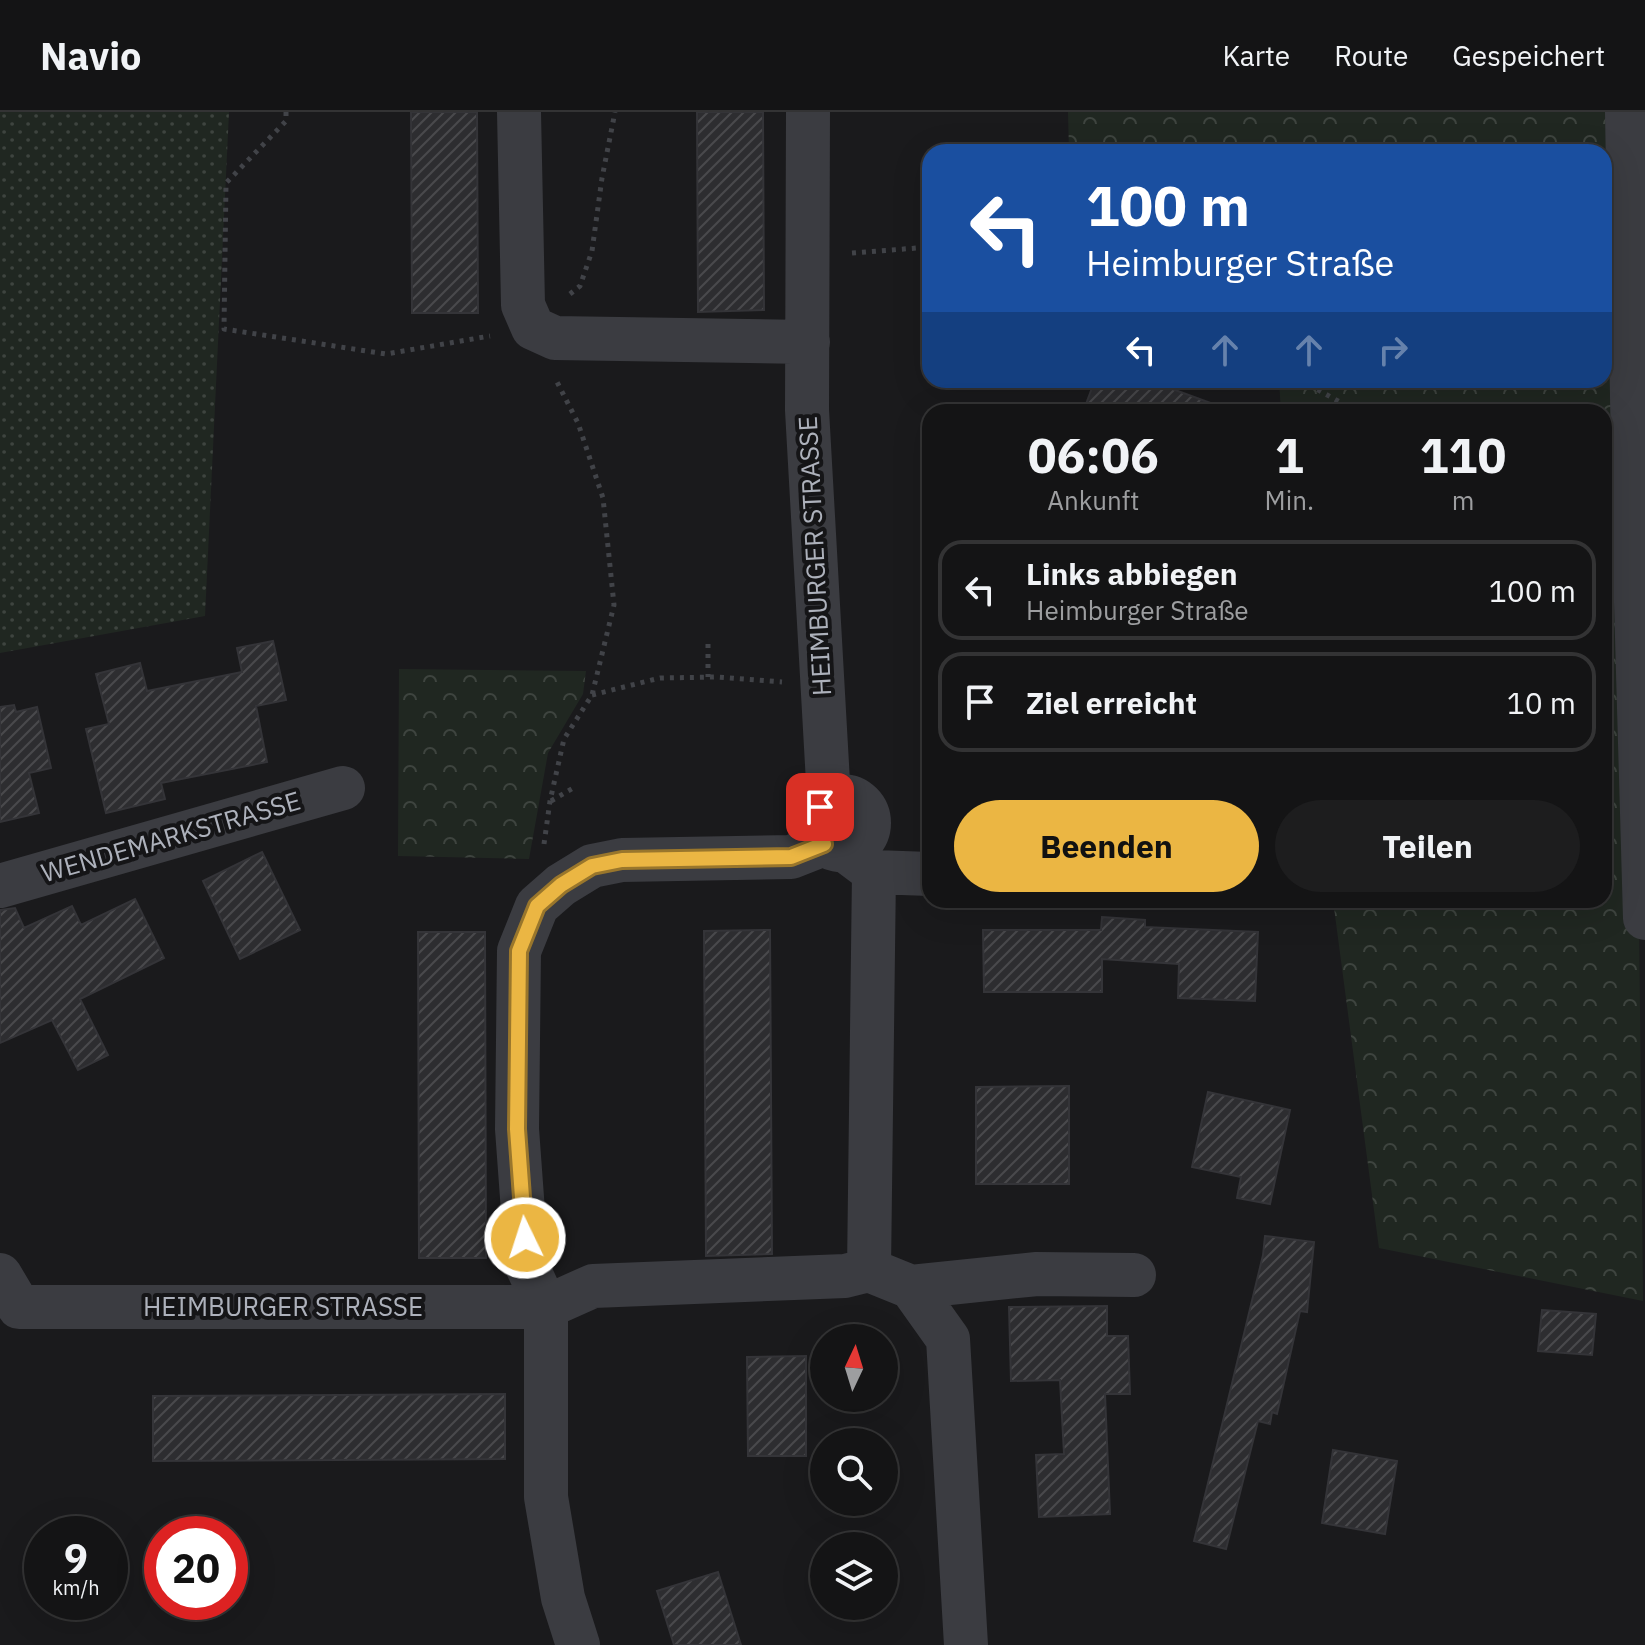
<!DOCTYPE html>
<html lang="de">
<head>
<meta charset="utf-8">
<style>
  :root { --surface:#141415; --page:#1d1d1e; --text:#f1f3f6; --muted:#9d9ea0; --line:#333334; --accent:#ebb643 }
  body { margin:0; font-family:"IBM Plex Sans",sans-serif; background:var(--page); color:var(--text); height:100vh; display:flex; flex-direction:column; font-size:30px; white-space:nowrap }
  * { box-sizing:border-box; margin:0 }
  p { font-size:26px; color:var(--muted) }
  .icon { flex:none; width:44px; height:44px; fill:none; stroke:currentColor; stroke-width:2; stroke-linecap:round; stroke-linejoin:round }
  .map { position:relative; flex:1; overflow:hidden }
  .panel { position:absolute; left:922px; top:292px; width:690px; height:504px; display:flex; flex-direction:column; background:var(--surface); border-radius:24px; box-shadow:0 8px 32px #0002,0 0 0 2px var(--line) }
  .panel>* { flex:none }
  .top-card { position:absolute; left:922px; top:32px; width:690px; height:244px; border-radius:24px; box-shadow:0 8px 32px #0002,0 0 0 2px var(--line); background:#1a4fa0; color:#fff; overflow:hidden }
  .needle { width:52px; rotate:4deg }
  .buttons { position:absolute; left:810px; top:1212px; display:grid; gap:16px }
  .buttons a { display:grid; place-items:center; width:88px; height:88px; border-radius:50%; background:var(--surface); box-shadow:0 8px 32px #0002,0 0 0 2px var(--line); font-size:40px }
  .speed { position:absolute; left:24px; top:1404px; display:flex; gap:16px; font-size:40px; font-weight:700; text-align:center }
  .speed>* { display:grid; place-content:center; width:104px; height:104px; border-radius:50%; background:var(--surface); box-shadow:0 8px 32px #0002,0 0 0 2px var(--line); line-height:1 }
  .speed small { font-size:20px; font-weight:400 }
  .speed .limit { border:12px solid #d22; background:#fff; color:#111 }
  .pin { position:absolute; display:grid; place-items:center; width:68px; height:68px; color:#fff; margin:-34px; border-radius:16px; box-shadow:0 4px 12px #0006 }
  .me { position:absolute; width:88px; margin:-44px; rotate:356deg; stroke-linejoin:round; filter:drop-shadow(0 0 6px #0008) }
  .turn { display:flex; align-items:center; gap:28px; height:168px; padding:0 32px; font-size:36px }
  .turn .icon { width:104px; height:104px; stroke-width:2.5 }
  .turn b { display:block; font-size:56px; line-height:68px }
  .lanes { display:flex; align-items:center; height:76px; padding:0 32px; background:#0003; justify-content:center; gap:40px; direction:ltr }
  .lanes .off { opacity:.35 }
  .eta { display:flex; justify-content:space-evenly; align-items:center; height:136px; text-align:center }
  .eta b { font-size:48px; font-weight:800; line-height:56px }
  .cta { display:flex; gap:16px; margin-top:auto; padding:16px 32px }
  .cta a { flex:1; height:92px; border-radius:48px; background:var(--accent); color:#111; font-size:32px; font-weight:800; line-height:92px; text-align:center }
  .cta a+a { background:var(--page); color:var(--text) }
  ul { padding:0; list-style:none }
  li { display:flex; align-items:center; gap:24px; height:100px; margin:0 16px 12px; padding:0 16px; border:4px solid var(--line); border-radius:24px }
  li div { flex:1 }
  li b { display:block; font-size:30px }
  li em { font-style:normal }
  header { display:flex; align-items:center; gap:48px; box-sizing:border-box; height:112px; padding:0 40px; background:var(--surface); border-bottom:2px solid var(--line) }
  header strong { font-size:38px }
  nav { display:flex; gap:44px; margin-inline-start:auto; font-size:28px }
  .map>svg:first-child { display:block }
  .grass { fill:url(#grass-dots) }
  .forest { fill:url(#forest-crowns) }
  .building { fill:url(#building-hatch); stroke:#343438; stroke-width:2 }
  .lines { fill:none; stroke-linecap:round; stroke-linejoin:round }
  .path { stroke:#414348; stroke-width:5; stroke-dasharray:4 6; stroke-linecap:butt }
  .minor { stroke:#3b3c41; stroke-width:44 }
  .route-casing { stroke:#99762c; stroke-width:20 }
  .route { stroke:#ebb643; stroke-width:14 }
  .labels { text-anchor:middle; stroke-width:8; stroke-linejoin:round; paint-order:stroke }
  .street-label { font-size:26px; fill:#adb1bb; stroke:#151517 }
</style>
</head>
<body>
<header>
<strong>Navio</strong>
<nav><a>Karte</a><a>Route</a><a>Gespeichert</a></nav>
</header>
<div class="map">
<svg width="1645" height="1533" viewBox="0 0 1645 1533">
  <defs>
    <pattern id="grass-dots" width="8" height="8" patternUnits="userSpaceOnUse" patternTransform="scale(2)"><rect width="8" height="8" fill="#202721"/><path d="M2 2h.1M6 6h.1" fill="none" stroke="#3e443f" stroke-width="1.8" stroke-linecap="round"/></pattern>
    <pattern id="forest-crowns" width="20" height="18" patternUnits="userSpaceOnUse" patternTransform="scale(2)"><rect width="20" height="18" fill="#202721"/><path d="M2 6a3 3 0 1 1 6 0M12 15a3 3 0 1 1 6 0" fill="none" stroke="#3e443f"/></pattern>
    <pattern id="building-hatch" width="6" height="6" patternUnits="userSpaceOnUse" patternTransform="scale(2)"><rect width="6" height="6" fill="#2d2d30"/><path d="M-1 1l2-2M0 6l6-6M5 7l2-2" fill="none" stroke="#49494c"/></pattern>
  </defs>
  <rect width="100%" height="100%" fill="#1a1a1c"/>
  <path class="grass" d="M0,0h229l-24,504 -205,37z"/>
  <path class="forest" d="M1068,0h577l-9,511 7,678 -264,-53 -46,-348h271v-488h-323l-2,-32h325v-228h-535z
    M399,557l187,2 -3,23 -35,59 -19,106 -131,-3z"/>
  <path class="building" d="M411,0h66l1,201h-66z
    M697,0h66l1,198 -66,2z
    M1095,268h53l76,28 -1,4h-140z
    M273,529l13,59 -30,6 11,56 -106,21 4,16 -59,14 -20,-84 23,-5 -13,-50 44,-11 7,28 95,-19 -5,-24z
    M14,593l2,7 21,-5 14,61 -22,5 10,40 -39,9v-115z
    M262,740l38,78 -60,29 -37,-78z
    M135,787l29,59 -84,41 28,56 -30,15 -26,-50 -52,23v-133l15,-2 9,20 48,-22 9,19z
    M1102,805l43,3v7l113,5 -3,69 -77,-3 1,-34 -77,-5v33h-118l-1,-62h118z
    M770,818l2,324 -66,2 -2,-325z
    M418,820h67l1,326h-67z
    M1069,974v98h-93v-97z
    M1208,980l82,18 -20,94 -33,-6 4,-21 -49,-10z
    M1265,1124l49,6 -7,70 -7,-1 -23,103 -5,-2 -2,12 -12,-3 -32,128 -32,-8 69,-286z
    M1107,1194v30h21l2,58h-25l5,120 -71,3 -3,-62 28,-1 -4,-74 -49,1 -2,-74z
    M1542,1198l54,4 -4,41 -54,-4z
    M806,1244v100h-58l-1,-99z
    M505,1282v65l-352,2v-65z
    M1333,1338l64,11 -12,73 -63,-11z
    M718,1460l23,73h-67l-17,-54z"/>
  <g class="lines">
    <path class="path" d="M286,0v9l-60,62 -2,146 162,25 104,-18
      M852,141l78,-6
      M570,182l10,-8 12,-35 10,-73 13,-66
      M1300,268l58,32
      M708,532v33
      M592,583l68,-17 57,-1 65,5
      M551,689l24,-14
      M544,732l6,-43 14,-62 28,-44 22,-90 -11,-107 -25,-75 -22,-43"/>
    <path class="minor" d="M519,0l4,193 10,23 22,10 253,4
      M808,0l-1,298 22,390
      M1627,0l8,455 10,351
      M815 711a27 27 0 1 1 54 0a27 27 0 1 1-54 0Z
      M846,739l28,21 -5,398
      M874,760l56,2
      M0,774l343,-98
      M0,1163l19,32h527l47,-21 252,-10 24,-6 42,17 37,52 18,306
      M911,1175l126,-13 97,1
      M578,1533l-15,-47 -17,-101v-190l-19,-41 -10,-137 2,-178 18,-45 24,-21 31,-19 30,-6 169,-3 33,-13"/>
  </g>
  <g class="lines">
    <g class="route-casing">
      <path id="route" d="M525,1126l-8,-109 2,-178 18,-45 24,-21 31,-19 30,-6 169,-3 33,-13c-11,-12 -11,-23 -4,-37"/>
    </g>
    <use href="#route" class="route"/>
  </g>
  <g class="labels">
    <g class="street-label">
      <text transform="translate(815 444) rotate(-93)" y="9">HEIMBURGER STRASSE</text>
      <text transform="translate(171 725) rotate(-16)" y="9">WENDEMARKSTRASSE</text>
      <text x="283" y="1204">HEIMBURGER STRASSE</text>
    </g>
  </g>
</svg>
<div class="buttons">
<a><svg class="needle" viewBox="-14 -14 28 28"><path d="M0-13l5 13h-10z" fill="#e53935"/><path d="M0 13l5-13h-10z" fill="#9d9ea0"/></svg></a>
<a><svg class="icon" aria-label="search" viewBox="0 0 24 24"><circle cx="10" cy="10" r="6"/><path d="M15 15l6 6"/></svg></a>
<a><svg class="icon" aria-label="layers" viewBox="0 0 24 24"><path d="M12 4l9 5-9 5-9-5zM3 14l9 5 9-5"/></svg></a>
</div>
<div class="speed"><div>9<small>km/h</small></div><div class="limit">20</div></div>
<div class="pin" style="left:820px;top:695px;background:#d93025"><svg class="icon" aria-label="arrive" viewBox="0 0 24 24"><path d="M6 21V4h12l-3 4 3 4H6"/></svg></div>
<svg class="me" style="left:525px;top:1126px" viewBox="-20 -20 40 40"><circle r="17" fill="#ebb643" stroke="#fff" stroke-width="3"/><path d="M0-11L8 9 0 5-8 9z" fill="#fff"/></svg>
<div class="top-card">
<div class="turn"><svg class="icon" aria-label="left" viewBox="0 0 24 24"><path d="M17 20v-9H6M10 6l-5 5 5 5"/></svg><div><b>100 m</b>Heimburger Straße</div></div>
<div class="lanes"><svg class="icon" aria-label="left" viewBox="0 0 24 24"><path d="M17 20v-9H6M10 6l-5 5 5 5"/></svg><svg class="icon off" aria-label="ahead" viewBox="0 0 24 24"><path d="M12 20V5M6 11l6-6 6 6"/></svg><svg class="icon off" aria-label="ahead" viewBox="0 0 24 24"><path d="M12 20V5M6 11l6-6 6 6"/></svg><svg class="icon off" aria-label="right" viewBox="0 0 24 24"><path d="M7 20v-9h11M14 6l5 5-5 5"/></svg></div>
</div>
<section class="panel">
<div class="eta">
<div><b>06:06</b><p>Ankunft</p></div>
<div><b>1</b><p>Min.</p></div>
<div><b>110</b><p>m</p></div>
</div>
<ul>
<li><svg class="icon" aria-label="left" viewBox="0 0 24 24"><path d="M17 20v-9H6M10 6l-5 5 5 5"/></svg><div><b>Links abbiegen</b><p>Heimburger Straße</p></div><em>100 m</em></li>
<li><svg class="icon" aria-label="arrive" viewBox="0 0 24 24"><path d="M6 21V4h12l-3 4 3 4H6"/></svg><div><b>Ziel erreicht</b></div><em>10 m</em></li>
</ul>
<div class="cta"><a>Beenden</a><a>Teilen</a></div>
</section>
</div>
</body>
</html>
